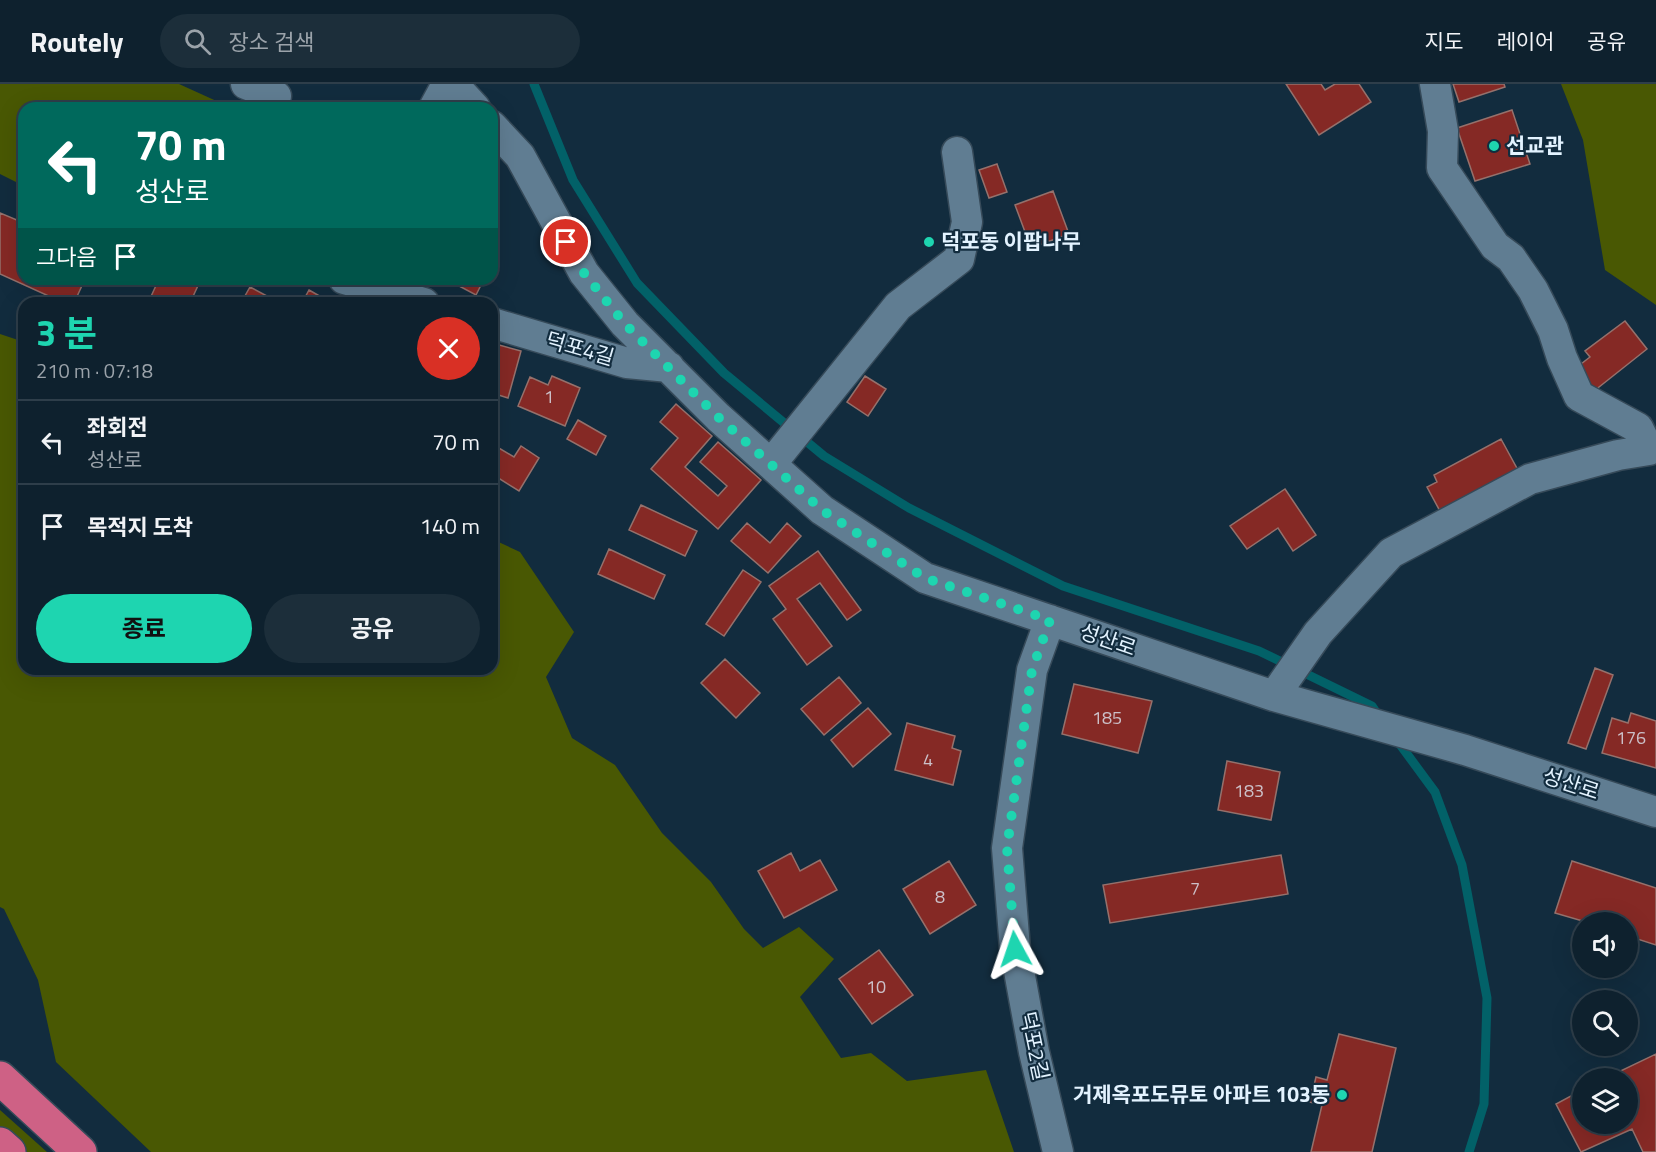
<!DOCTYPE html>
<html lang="ko">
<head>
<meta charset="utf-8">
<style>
  :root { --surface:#0e212e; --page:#1c2e3a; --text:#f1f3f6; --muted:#9ba3aa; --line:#2e3e4a; --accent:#1ed5b0 }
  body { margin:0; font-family:"Titillium Web","Noto Sans KR",sans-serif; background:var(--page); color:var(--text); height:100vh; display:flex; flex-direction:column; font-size:22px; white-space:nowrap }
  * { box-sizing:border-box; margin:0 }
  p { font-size:20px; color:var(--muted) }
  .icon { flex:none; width:33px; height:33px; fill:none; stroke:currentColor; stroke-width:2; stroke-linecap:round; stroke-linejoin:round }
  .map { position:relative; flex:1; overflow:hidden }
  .side { position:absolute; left:18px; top:213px; width:480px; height:378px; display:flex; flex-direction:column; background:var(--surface); border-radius:18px; box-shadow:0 6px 24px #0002,0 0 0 2px var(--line) }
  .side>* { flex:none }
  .top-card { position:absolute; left:18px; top:18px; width:480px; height:183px; border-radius:18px; box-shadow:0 6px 24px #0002,0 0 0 2px var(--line); background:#00695c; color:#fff; overflow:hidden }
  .buttons { position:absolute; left:1572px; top:828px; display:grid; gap:12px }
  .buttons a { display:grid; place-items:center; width:66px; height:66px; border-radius:50%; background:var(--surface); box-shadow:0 6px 24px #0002,0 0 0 2px var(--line); font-size:30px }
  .pin { position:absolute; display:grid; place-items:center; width:51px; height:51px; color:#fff; margin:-26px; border:3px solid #fff; border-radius:50%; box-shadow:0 2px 6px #0007 }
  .me { position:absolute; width:66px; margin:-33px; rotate:355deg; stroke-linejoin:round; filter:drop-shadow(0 0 4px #0008) }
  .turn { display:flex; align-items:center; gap:21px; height:126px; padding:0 18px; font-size:27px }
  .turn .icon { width:78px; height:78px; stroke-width:2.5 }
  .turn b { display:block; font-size:42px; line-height:51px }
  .then { display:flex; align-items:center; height:57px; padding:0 18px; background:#0003; gap:12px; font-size:22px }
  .round { display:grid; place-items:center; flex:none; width:63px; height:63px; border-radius:32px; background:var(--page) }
  .head { display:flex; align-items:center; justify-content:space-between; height:102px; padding:0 18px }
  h1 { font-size:36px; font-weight:700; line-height:45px; color:var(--accent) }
  .cta { display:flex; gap:12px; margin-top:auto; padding:12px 18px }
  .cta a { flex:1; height:69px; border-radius:36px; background:var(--accent); color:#111; font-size:24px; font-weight:700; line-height:69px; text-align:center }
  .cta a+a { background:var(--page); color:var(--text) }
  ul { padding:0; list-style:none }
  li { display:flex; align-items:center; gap:18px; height:84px; padding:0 18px; border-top:2px solid var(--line) }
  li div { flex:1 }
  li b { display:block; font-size:22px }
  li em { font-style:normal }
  header { display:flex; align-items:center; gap:36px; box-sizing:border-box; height:84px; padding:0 30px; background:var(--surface); border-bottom:2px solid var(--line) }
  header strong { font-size:28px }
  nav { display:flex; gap:33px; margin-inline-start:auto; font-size:21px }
  .search { width:420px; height:54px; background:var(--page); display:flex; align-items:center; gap:15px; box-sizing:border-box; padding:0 21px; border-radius:33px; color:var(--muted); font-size:22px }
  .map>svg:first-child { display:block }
  .green { fill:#495803 }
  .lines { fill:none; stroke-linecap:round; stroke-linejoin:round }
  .stream { stroke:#026168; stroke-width:9 }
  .building { fill:#852925; stroke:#95716c; stroke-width:1.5 }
  .minor-casing { stroke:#364a59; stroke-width:33 }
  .highway-casing { stroke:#364a59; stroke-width:36 }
  .minor { stroke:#607d92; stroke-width:30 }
  .highway { stroke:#ce6185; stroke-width:33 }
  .route { stroke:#1ed5b0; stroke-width:10; stroke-dasharray:0 18 }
  .poi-dot { fill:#1ed5b0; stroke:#122c3e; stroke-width:2 }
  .labels { text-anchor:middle; stroke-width:4.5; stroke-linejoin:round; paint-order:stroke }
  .number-label { font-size:18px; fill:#ccc0c8 }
  .poi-label { font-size:21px; font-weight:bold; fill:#e3f3ff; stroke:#122c3e; text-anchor:start }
  .street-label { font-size:21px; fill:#e3f3ff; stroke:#122c3e }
</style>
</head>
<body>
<header>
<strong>Routely</strong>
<div class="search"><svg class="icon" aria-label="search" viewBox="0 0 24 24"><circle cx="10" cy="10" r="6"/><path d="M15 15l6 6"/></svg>장소 검색</div>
<nav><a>지도</a><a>레이어</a><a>공유</a></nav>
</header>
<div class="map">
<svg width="1656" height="1068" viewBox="0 0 1656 1068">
  <rect width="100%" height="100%" fill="#122c3e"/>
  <path class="green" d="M0,0h179l44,20 -2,4h-197v78l-24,-12z
    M1561,0h95v221l-51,-35 -22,-130z
    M0,250l24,8v327h468v-130l28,13 54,80 -28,45 26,61 43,27 47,68 49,49 33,47 19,19 36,-21 35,32 -34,38 41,61 30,-5 36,28 79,-11 28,82h-863l-95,-90 -18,-82 -34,-71 -4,-2z
    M0,1026l47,42h-20l-27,-22z"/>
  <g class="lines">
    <path class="stream" d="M534,0l39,96 64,103 87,90 100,83 85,52 154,78 196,65 113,55 8,12
      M1396,655l39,53 27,73 25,133 -3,106 -15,48"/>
  </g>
  <path class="building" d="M1286,0h35l4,6 10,-6h24l12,18 -52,33z
    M1453,0h51l1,3 -46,15z
    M1512,26l18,54 -55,17 -18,-53z
    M997,80l10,28 -18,6 -10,-28z
    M1053,107l16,43 -38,14 -16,-43z
    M0,129l24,10v56h61l-11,24h-10l-64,-29z
    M159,195h42l-11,24h-42z
    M446,195h38l-8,16z
    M250,203l30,16h-39z
    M309,206l21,12 -1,1h-27z
    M1625,237l22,28 -53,42 -18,-23 14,-11 -5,-6z
    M492,259l29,8 -13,47 -16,-5z
    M552,292l28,12 -15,38 -47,-20 12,-29 18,8z
    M865,292l21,13 -18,27 -21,-14z
    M676,320l36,32 -27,31 33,29 9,-10 -27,-24 18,-20 43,38 -43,49 -67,-60 27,-31 -18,-16z
    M578,336l28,16 -10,19 -29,-16z
    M1501,355l18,33 -78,41 -14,-26 10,-5 -3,-7z
    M492,360l22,13 7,-11 18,12 -20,33 -27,-17z
    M1285,405l31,46 -23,16 -15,-23 -31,21 -17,-23z
    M641,421l56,26 -12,25 -56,-26z
    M747,439l23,20 17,-20 14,13 -33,37 -37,-32z
    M609,465l56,26 -11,24 -56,-25z
    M818,467l43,59 -14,10 -27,-37 -23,16 35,47 -25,19 -34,-46 13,-10 -17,-23z
    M743,486l18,12 -37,54 -18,-12z
    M725,575l35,34 -24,25 -35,-35z
    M1595,584l18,7 -27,74 -18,-6z
    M839,593l22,26 -37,32 -23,-26z
    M1074,600l78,17 -14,52 -76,-19z
    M868,624l23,26 -38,33 -22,-27z
    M1631,629l25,8v47l-54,-15 10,-35 16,5z
    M907,639l48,13 -3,12 9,3 -8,34 -58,-15z
    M1227,677l53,11 -9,48 -53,-10z
    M791,769l9,18 20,-11 17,30 -53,28 -26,-47z
    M1281,771l7,39 -178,29 -7,-38z
    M949,777l27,44 -46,29 -27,-45z
    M1572,777l84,27v57l-28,-9v-14h-42l-31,-9z
    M879,866l34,45 -41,29 -33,-45z
    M1339,950l57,14 -24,104h-61l11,-47 -25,-6 3,-12 13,3 3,-13 11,3z
    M1656,970v98h-13l-11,-23 -51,23 -25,-48 26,-14v34h46v-46h-22z"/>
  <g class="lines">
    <g class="minor-casing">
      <path id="minor" d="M246,0l30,12 -6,12
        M453,0l22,24
        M434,24l13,-24
        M492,42l28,30 64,117 41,51 93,93 104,93 103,68 349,118 191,54 191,62
        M344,195l80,24
        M492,239l135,40 42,4
        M771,380l127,-158 61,-47 8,-37 -10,-70
        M1050,536l-18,50 -25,178 8,101 19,103 24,100
        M1274,612l44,-63 73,-80 139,-74 88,-24 31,-5 -11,-22 -59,-32 -17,-38 -9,-28 -20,-40 -22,-32 -16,-12 -53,-78 1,-37 -8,-47"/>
    </g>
    <g class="highway-casing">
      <path id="highway" d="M0,994l80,74
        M0,1060l9,8"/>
    </g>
    <use href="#minor" class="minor"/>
    <use href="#highway" class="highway"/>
  </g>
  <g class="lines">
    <path class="route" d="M566,158l18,31 41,51 93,93 104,93 103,68 125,42 -18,50 -25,178 8,101"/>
  </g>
  <g class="poi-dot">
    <circle cx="1494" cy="62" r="6"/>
    <circle cx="929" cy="158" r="6"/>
    <circle cx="1342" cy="1011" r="6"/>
  </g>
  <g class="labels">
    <g class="number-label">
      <text x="549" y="319">1</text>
      <text x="1107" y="640">185</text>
      <text x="1631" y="660">176</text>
      <text x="928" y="682">4</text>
      <text x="1249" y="713">183</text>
      <text x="1195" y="811">7</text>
      <text x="940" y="819">8</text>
      <text x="876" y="909">10</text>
    </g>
    <g class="poi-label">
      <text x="1506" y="69">선교관</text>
      <text x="941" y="165">덕포동 이팝나무</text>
      <text x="1330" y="1018" text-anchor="end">거제옥포도뮤토 아파트 103동</text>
    </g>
    <g class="street-label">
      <text transform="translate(580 265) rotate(16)" y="7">덕포4길</text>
      <text transform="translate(1108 556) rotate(19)" y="7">성산로</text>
      <text transform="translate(1571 700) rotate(18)" y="7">성산로</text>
      <text transform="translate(1034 962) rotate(78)" y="7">덕포2길</text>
    </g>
  </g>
</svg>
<div class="buttons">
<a><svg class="icon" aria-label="sound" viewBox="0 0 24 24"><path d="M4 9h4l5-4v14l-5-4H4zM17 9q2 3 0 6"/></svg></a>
<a><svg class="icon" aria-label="search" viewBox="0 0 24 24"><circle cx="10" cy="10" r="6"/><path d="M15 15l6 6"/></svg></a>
<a><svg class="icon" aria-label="layers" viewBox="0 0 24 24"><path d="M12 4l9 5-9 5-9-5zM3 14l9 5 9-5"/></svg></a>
</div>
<div class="pin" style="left:566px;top:158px;background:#d93025"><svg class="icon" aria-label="arrive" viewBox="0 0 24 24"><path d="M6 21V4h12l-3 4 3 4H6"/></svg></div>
<svg class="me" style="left:1015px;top:865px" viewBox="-20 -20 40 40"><path d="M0-17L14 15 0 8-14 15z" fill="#1ed5b0" stroke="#fff" stroke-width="4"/></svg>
<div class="top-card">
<div class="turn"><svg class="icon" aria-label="left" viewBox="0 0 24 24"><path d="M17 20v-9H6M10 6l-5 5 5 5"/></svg><div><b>70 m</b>성산로</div></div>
<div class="then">그다음<svg class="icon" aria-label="arrive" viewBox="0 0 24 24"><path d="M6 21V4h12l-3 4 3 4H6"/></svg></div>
</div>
<section class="side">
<div class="head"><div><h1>3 분</h1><p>210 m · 07:18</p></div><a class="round" style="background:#d93025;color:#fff"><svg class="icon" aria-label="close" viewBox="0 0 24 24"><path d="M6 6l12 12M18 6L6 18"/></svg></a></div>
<ul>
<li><svg class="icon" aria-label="left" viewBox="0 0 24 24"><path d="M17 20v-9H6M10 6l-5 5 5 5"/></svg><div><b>좌회전</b><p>성산로</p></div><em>70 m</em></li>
<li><svg class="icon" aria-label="arrive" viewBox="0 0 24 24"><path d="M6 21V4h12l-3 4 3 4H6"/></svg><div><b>목적지 도착</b></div><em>140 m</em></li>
</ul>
<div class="cta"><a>종료</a><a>공유</a></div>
</section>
</div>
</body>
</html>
